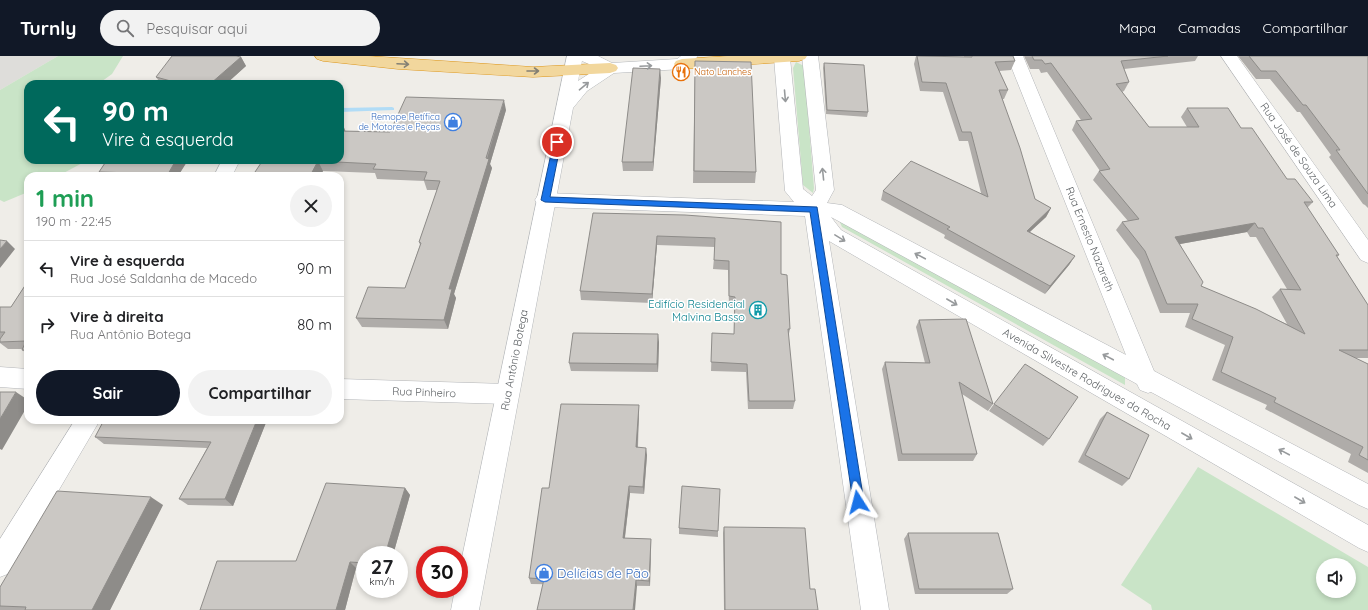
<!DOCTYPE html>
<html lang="pt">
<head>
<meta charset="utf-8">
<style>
  :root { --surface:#fff; --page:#f2f2f2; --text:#202124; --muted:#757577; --line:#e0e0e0; --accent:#111827 }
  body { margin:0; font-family:Quicksand,sans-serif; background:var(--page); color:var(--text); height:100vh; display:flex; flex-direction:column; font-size:15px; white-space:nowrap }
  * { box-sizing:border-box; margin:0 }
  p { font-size:13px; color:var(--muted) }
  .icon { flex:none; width:22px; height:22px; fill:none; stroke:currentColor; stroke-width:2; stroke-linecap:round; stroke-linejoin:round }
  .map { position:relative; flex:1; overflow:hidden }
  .panel { position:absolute; left:24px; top:116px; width:320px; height:252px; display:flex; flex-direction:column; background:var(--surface); border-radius:12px; box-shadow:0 2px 6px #0003 }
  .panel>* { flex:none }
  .top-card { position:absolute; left:24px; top:24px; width:320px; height:84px; border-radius:12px; box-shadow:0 2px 6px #0003; background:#00695c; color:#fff; overflow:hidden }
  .fabs { position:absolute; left:1316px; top:502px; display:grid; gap:8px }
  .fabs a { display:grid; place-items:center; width:40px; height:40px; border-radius:50%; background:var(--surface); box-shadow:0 2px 6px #0003; font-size:20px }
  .speed { position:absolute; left:356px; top:490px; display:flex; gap:8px; font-size:20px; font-weight:700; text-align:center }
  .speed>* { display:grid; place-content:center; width:52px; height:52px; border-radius:50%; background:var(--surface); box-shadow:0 2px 6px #0003; line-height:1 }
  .speed small { font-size:10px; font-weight:400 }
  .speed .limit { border:6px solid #d22; background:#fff; color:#111 }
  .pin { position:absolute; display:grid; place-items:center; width:34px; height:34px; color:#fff; margin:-17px; border:2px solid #fff; border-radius:50%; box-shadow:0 1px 4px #0007 }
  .me { position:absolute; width:44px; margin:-22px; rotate:351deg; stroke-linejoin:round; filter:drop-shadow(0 0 3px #0008) }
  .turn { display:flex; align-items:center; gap:14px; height:84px; padding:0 12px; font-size:18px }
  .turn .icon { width:52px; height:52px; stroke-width:2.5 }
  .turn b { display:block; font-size:28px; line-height:34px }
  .round { display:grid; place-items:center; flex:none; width:42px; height:42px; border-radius:21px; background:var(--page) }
  .summary { display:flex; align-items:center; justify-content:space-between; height:68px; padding:0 12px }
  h1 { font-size:24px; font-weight:700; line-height:30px; color:#1e9e55 }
  .cta { display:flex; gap:8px; margin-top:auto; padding:8px 12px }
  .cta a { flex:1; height:46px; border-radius:24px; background:var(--accent); color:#fff; font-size:16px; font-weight:700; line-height:46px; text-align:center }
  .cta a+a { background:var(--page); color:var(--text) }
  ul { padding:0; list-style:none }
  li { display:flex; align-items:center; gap:12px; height:56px; padding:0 12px; border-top:1px solid var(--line) }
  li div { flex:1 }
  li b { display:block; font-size:15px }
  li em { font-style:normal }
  header { display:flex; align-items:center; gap:24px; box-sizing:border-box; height:56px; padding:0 20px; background:var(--accent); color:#fff }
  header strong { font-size:19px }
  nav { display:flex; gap:22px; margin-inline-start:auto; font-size:14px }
  .search { width:280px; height:36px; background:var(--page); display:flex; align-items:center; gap:10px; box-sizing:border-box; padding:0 14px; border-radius:22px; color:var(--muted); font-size:15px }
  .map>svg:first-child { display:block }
  .industrial { fill:#deddda }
  .green { fill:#c9e4c7; fill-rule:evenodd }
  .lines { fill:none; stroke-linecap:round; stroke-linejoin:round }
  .stream { fill:#b1dcf6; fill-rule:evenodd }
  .street-casing { stroke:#b3b5b8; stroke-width:1 }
  .secondary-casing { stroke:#b4b7ba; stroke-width:1 }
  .highway-casing { stroke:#dd961a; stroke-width:1 }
  .street { fill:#fff; fill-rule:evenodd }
  .secondary { fill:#fff; fill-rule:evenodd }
  .highway { fill:#f2d79d; fill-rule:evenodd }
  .wall { fill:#afaca9; fill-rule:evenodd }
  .shaded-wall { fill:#8e8c89 }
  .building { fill:#cbc8c4; stroke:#8e8c89; fill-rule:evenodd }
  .oneway { stroke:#848074 }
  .oneway2 { stroke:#979a9c }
  .route { fill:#1a73e8; stroke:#114b97 }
  .labels { text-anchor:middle; stroke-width:3; stroke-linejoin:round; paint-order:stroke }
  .far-food-label { font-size:9px; fill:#c56008; stroke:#fff; text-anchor:start }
  .far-shop-label { font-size:9px; fill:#366cbe; stroke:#fff; text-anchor:end }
  .street-label { font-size:11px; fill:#5f6366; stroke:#fff }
  .culture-label { font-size:11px; fill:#0d838f; stroke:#fff; text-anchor:end }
  .near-shop-label { font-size:13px; fill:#366cbe; stroke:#fff; text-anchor:start }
</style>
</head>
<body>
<header>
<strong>Turnly</strong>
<div class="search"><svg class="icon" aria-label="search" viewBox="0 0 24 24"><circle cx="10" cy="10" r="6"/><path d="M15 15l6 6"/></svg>Pesquisar aqui</div>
<nav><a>Mapa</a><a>Camadas</a><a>Compartilhar</a></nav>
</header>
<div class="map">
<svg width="1368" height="554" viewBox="0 0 1368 554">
  <rect width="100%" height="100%" fill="#efede8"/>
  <path class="industrial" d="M0,0h58l-58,34z"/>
  <path class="green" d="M58,0h65l-11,18 -14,10h-70v76h60l-30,16h-30v16l-24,10 -4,-2v-110z
    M796,6l8,4 10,122 -1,5 -10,-8 -10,-117z
    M838,162l287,159v8l-283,-158z
    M1198,411l170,100v43h-216l-1,-5 -30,-20zM1323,509h26v26h-26z"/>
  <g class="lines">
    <path class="stream" d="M392,51l2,1v2l-54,2v-4z"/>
    <g class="street-casing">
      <path id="street" d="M775,0h14l1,2 13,131 9,7 4,-6 -14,-134h16l16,134 -7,13 15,2 284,150 -119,-299h16l131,315 214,113v25l-9,-4 -208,-113 -3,1 -8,-3 -3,-6 -306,-167 10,13 527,295v27l-9,-4 -530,-307 60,369h-28l-56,-394 -260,-9 -7,-2 -3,-5 3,-5 7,-2 249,9 -9,-11 -11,-133z
        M1221,0h16l131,184v23l-7,-3z
        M222,104h18l-8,16h-18z
        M0,311l28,2v20l-28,-2z
        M340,323l167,5 8,3 4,7 -4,7 -8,3 -167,-5z
        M75,364h25l-90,153 -10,4v-38z"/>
    </g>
    <g class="secondary-casing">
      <path id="secondary" d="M567,0h31l14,7 65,-4 4,-3h17l-10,11 -6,2 -68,4 -27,18 -14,17 -94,502h-28l4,-21h4v-17zM582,5l16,7 -20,13z"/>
    </g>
    <g class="highway-casing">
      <path id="highway" d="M315,0h53l165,11 77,-4 6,2 2,3 -2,3 -6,2 -77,4 -135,-8 -75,-8 -6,-2z
        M728,0h79l-2,3 -6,2 -117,8 -6,-2 -2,-3 2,-3 6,-2z"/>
    </g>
    <use href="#street" class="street"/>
    <use href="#secondary" class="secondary"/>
    <use href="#highway" class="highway"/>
  </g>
  <path class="wall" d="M916,0l48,1v-1h49l2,5 -4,9 -12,1 9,19 -4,9h-2l33,100 16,9 -5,9 -16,15 45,24 -6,9 -24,29 -101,-56 1,-3 -64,-35 2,-9 98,2 -13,-52h-9l-16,-49 -23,-1 -6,-27z
    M1024,0h174l-3,5 -71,8 5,13 -5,9 -2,1 27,35h38l-6,-10 6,-9 54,20 46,51 26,23 -6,6 32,47 -2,2 31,48v53h-13l13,6v109l-20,-11 3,-8 -86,-45 2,-4 -55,-25 13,-35 -40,-18 5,-14h-30l-21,-53 -23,-30 6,-8 6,-1 -35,-41 6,-9h1l-28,-41 4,-9 5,-1 -34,-48 -6,1 -2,-4h-9zM1247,176l3,5h6l31,52h-7l-8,8 15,27 -86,-38 -21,-42z
    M1238,0h130v152l-3,-3 -2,-1 -34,-47 2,-2 -31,-43h-3l-27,-33h-14z
    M241,1l5,9 -20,18h-65l-5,-7z
    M695,5l61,111 -1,11h-62z
    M824,7l44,49 -1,5 -41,-3 -3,-46z
    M661,22l-8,93h-30l-1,-9z
    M506,54l-16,54 2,4 -38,126 2,4 -8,31 -86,-2 -6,-9 49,-30 15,-43 -1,-3 18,-52h-10l-3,-9 -47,-2 -2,-6 -52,-2 -3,5h-66l-1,-1 90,-50 2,6 45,1z
    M107,104h81l-10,16h-76l-3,-4z
    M685,159l96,59 9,55 -2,9 7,63 -2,8h-45l-2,-37 -35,-1 1,-29 22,-8v-28h-5l-1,-36 -15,-1 2,-22 -58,-2 -5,58 -71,-3 -1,-9z
    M28,225v73l-6,-4 1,-1h-15l-8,-6v-36h11z
    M919,264l74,84 -5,7 -26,-17 15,60 -4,7h-75l-16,-92 3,-7 40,1 -9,-36z
    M659,286l-1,30 -87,-1 -2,-8z
    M994,348l55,35 -6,7 -54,-35z
    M1107,356l22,67 -7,7 -44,-24 22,-43z
    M639,357l-1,34 9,8 -3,39 -14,-1 -5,45 26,1v6l-1,41 -119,-2 -2,-6 20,-90z
    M104,364h163l-34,86 -45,-1 -9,-6 28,-51 -103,-4 -9,-7z
    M405,432l5,7 -17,60h-28v14l-9,-1 -11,42h-145l96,-49z
    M163,449l-53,105h-110v-23z
    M724,471l86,62 8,21h-94l-1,-77z
    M679,472l39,3v6l-39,-3z
    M908,477l105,56 -6,5h-92l-11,-55z"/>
  <path class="shaded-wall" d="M241,1l5,9 -20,18h-16z
    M660,13l1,9 -8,93v-9z
    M504,44l2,10 -16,54 2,4 -38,126 2,4 -8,31 -4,-9 5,-31z
    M343,69l4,10 -7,-3v-2z
    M176,104h12l-10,16h-9l-1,-2z
    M318,105l5,10 -3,5h-10z
    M1051,152l-5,9 -24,22 5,-8z
    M1255,167l-8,9 -78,14 6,-9z
    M657,180v9l-5,58v-9z
    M7,185l8,8 -15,19v-19z
    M1075,200l-6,9 -24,29 5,-8z
    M658,278l1,8 -1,30 -1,-8z
    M16,336l12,8v5l-26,45 -2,-1v-30z
    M639,349v8l-2,41 -1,-7z
    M257,364h10l-34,86 -8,-7z
    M646,392l1,7 -3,39 -1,-7z
    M629,430l1,7 -6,51 -1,-6z
    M405,432l5,7 -17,60h-8z
    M151,441l12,8 -53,105h-18z
    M651,483v6l-1,41 -1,-5z
    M350,506l6,6 -11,42h-9z
    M636,524l1,6 -2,24h-2z"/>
  <path class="building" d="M172,0h64l5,1 -31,27h-34l2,-1 -22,-6z
    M917,0l55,1v-1h41l2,5 -20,1 13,28h-9l21,58 15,51 16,9 -24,23 48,25 -25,30 -103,-57 3,-2 -67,-36 28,-30 77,36 -17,-65h-9l-16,-49 -24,-1z
    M1032,0h136l-47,5 8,21 -13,2 33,43h50l-12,-19h41l13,20h11l35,51h8l18,23h-9l35,53h-3l32,50v45h-29l29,14v96l-9,-5 4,-8 -89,-45 2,-4 -55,-26 12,-35 -41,-18 6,-15h-31l-22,-53 -23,-29 17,-3 -40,-48 11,-2 -34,-48 16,-2 -41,-56 -6,1 -3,-4h-8zM1255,167l3,5h5l38,62 -21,-1 25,45 -49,-25 -55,-23 2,-4 -28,-45z
    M1249,0h119v138l-32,-44h4l-34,-45h-3l-27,-34h-15z
    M695,5l56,1 5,110 -62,-1z
    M824,7l40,2 4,47 -41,-2z
    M633,12l27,1 -7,93h-31z
    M406,41l98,3 -18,58 3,1 -40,130h3l-8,31 -88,-2 12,-31 37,1 16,-45 -2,-1 21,-61 -16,-1 3,-8 -54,-3 3,-5 -58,-3 -8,15h-53v-1h-4l10,-15h77v-29l50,1z
    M340,69h3l-3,5z
    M107,104h69l-8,14 -69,-2z
    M593,157l92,2 96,7v52l6,1 3,54h-2l7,72h-46l-2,-37 -36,-2 1,-29 22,1 1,-37 -6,-1v-35l-15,-1 1,-22 -58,-2 -5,58 -72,-3z
    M0,184l7,1 -7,8z
    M28,225v69h-6l4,-9 -26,1v-3l5,-7h-5v-25h11z
    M966,263l27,85 -34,-22 18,72h-75l-17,-92 45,1 -11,-43z
    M573,277l85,1 -1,30 -88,-1z
    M1025,308l53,33 -29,42 -55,-35z
    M0,336h16l-16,27z
    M561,348l78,1 -3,42 10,1 -3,39 -14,-1 -6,52 28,1 -2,42 -13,-1 -3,30h-96l7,-31 -15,-1 13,-90h7z
    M1107,356l42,23 -20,44 -44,-24z
    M104,364h153l-32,79h-46l32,-57 -116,-5z
    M326,427l79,5 -20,67h-20v8l-15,-1 -14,48h-136l17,-49h79z
    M682,430l38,3 -2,42 -39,-3z
    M57,435l94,6 -59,113h-67l1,-3 -26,-1v-19z
    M724,471l81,1 5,61h5l3,21h-93z
    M908,477h90l15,56h-94z"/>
  <defs><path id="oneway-shaft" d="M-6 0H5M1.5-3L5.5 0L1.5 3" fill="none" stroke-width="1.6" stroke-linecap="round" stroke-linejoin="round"/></defs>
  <g class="oneway">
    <use href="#oneway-shaft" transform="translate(403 8) rotate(3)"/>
    <use href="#oneway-shaft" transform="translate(533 15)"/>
  </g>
  <g class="oneway2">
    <use href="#oneway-shaft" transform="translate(646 10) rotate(-3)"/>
    <use href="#oneway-shaft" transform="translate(584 30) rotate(-40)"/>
    <use href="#oneway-shaft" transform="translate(785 40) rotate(85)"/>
    <use href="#oneway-shaft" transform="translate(823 118) rotate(-96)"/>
    <use href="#oneway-shaft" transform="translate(840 182) rotate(31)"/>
    <use href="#oneway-shaft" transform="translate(920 200) rotate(-152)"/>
    <use href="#oneway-shaft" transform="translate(952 246) rotate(30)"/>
    <use href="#oneway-shaft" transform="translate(1108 301) rotate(-152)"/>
    <use href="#oneway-shaft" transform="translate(1187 380) rotate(30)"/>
    <use href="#oneway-shaft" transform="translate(1284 396) rotate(-152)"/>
    <use href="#oneway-shaft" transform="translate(1300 444) rotate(30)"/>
  </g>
  <path class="route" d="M554,84h5l2,2 -11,55 267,10 47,295 -2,4 -4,1 -3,-1 -2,-4 -43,-290 -265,-10 -4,-2z"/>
  <defs>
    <g id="restaurant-ring" transform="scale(0.9)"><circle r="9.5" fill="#fff" stroke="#e8710a" stroke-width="1.5"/><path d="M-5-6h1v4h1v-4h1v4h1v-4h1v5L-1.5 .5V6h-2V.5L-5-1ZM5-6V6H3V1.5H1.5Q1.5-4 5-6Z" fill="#e8710a"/></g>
    <g id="shop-ring" transform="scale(0.9)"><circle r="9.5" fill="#fff" stroke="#3f7fe0" stroke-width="1.5"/><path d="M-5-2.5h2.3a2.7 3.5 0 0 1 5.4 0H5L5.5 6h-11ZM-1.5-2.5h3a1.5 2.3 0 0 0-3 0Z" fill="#3f7fe0"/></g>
    <g id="building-ring" transform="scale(0.9)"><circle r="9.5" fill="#fff" stroke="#0f9aa8" stroke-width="1.5"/><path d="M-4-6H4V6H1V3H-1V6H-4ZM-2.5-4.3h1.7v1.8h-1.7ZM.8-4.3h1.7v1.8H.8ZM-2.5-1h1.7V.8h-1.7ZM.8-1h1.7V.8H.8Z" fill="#0f9aa8"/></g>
  </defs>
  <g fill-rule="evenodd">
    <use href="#restaurant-ring" x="681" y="16"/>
    <use href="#shop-ring" x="453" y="66"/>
    <use href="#building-ring" x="758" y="254"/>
    <use href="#shop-ring" x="544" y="517"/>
  </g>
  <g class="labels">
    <g class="far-food-label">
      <text x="694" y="19">Nato Lanches</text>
    </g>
    <g class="far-shop-label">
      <text x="440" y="64">Remope Retífica<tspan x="440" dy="10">de Motores e Peças</tspan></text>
    </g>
    <g class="street-label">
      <text transform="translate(1299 99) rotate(55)" y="4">Rua José de Souza Lima</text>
      <text transform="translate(1090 183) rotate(68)" y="4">Rua Ernesto Nazareth</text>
      <text transform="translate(514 304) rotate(-79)" y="4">Rua Antônio Botega</text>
      <text transform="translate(1087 323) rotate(30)" y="4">Avenida Silvestre Rodrigues da Rocha</text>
      <text transform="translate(424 336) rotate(2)" y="4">Rua Pinheiro</text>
    </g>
    <g class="culture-label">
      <text x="745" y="252">Edifício Residencial<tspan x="745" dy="13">Malvina Basso</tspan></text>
    </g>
    <g class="near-shop-label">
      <text x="557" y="522">Delícias de Pão</text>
    </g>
  </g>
</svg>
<div class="fabs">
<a><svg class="icon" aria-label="sound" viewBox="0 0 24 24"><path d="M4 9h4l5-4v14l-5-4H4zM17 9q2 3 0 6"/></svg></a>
</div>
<div class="speed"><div>27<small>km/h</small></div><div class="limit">30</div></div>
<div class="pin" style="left:557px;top:86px;background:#d93025"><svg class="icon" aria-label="arrive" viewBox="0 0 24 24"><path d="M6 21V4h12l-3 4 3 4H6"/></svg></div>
<svg class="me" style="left:858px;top:446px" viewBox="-20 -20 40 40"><path d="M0-17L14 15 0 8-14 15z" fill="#1a73e8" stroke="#fff" stroke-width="4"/></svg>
<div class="top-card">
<div class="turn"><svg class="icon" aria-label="left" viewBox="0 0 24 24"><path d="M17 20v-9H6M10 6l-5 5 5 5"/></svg><div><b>90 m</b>Vire à esquerda</div></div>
</div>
<section class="panel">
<div class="summary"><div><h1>1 min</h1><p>190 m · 22:45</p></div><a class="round"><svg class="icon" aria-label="close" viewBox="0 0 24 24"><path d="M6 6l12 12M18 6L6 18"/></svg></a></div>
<ul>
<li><svg class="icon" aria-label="left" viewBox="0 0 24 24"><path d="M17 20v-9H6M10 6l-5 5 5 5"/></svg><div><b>Vire à esquerda</b><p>Rua José Saldanha de Macedo</p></div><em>90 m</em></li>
<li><svg class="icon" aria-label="right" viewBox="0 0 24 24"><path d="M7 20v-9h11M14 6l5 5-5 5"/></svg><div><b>Vire à direita</b><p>Rua Antônio Botega</p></div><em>80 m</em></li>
</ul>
<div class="cta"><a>Sair</a><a>Compartilhar</a></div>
</section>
</div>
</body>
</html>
